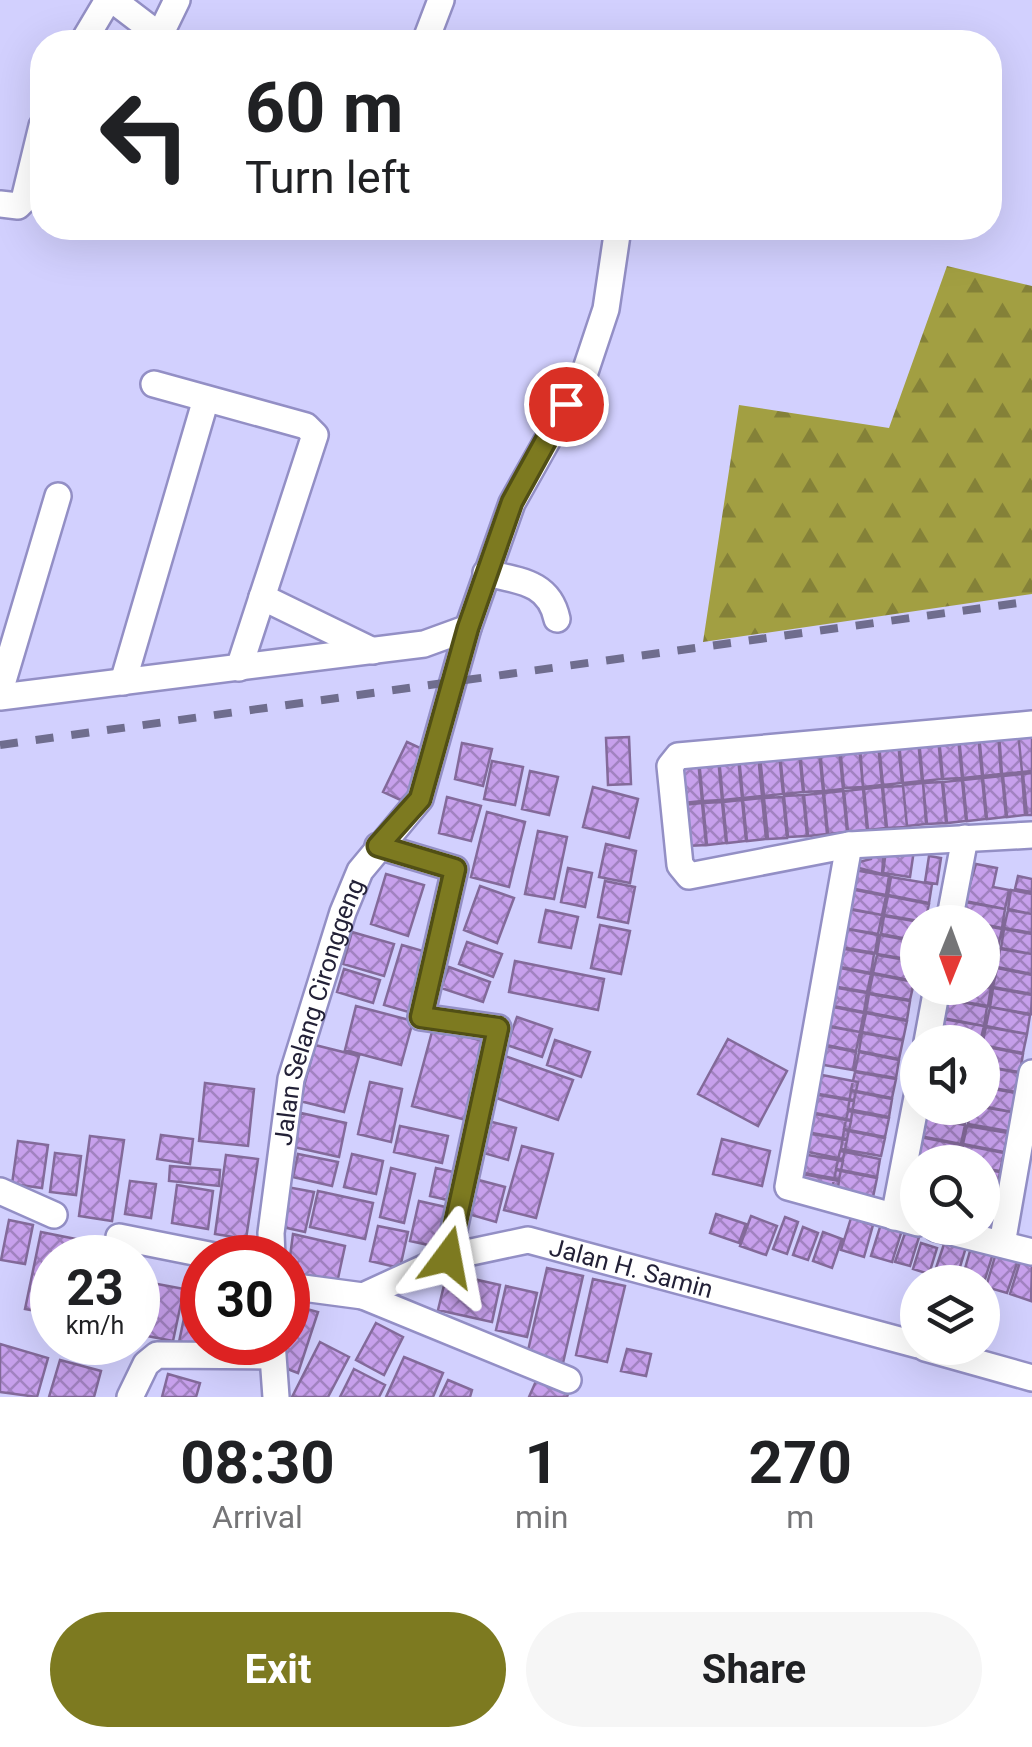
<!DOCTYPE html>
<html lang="en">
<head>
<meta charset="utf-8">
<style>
  :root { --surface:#fff; --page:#f6f6f6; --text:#202124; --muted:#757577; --accent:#7d7a20 }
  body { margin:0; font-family:Roboto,sans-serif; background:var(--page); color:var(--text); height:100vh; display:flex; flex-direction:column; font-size:38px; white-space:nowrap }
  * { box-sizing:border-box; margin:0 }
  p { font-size:32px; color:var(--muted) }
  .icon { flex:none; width:55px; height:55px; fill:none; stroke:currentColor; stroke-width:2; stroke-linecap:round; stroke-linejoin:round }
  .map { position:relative; height:1397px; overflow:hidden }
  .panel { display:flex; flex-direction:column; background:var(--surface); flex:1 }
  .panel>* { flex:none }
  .guide { position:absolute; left:30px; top:30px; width:972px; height:210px; border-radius:40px; box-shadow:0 10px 40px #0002; background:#fff; color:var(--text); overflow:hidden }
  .needle { width:65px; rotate:181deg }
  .buttons { position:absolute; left:900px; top:905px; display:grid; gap:20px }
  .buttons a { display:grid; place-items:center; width:100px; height:100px; border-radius:50%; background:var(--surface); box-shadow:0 10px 40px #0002; font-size:50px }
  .speed { position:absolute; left:30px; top:1235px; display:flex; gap:20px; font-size:50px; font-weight:700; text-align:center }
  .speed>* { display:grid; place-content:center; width:130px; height:130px; border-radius:50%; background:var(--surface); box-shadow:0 10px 40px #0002; line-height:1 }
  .speed small { font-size:25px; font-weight:400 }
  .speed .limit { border:15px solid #d22; background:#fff; color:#111 }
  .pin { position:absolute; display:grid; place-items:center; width:85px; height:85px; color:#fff; margin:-42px; border:5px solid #fff; border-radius:50%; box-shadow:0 2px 10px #0007 }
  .me { position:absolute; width:110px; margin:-55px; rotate:13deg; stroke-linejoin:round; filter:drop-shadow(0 0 8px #0008) }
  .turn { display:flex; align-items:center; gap:35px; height:210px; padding:0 50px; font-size:45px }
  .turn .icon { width:130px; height:130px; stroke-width:2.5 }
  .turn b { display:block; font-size:70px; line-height:85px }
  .eta { display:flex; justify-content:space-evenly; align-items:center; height:170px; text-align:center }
  .eta b { font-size:60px; font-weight:700; line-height:70px }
  .primary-button { display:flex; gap:20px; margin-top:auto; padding:20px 50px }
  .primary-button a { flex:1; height:115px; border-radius:60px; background:var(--accent); color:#fff; font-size:40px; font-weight:700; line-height:115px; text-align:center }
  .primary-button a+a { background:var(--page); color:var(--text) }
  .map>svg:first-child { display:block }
  .forest { fill:url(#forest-firs) }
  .building { fill:url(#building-cross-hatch); stroke:#836a9a; stroke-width:2.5 }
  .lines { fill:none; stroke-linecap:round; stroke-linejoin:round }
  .minor-casing { stroke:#938fc5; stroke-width:30 }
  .minor { stroke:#fff; stroke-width:25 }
  .rail { stroke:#6f6d8e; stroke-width:8; stroke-dasharray:18 18; stroke-linecap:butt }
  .route-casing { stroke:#514f15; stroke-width:25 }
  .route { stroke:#7d7a20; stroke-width:18 }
  .labels { text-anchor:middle; stroke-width:8; stroke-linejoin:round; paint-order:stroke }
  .street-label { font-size:25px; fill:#232137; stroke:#f6f6fc }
</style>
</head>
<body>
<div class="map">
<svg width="1032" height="1397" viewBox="0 0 1032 1397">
  <defs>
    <pattern id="forest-firs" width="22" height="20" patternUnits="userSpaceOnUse" patternTransform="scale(2.5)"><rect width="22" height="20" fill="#a29f42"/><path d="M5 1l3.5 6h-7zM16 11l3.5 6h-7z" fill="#848138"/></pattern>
    <pattern id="building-cross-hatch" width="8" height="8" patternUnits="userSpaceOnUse" patternTransform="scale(2.5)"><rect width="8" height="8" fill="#c7a0ec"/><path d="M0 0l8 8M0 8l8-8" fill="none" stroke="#a182c0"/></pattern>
  </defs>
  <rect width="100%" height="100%" fill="#d2d0fe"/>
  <path class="forest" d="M947,266l85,20v308l-329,48 36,-237 150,23z"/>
  <path class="building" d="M1032,730v41l-10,1 -4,-41z
    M1018,731l4,41 -20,2 -3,-41z
    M998,733l3,41 -18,2 -4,-42z
    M978,735l4,41 -19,2 -4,-41z
    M629,737l2,47 -23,1 -2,-47z
    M958,737l4,41 -19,1 -4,-41z
    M938,738l4,41 -19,2 -4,-41z
    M918,740l4,41 -19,2 -4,-41z
    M407,742l22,10 -24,50 -22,-10z
    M898,742l4,41 -19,2 -4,-41z
    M462,743l30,6 -9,37 -28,-7z
    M878,744l4,41 -19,2 -3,-41z
    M859,746l4,41 -19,1 -4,-41z
    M839,748l4,41 -19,2 -4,-41z
    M819,750l4,41 -19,1 -4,-41z
    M799,751l4,41 -19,2 -4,-41z
    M779,753l4,41 -19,2 -4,-41z
    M758,755l4,41 -19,2 -4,-41z
    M738,757l4,41 -19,2 -4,-42z
    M718,758l4,42 -19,1 -4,-41z
    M698,760l4,41 -19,2 -4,-41z
    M492,761l31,6 -8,38 -31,-6z
    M530,771l28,6 -9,38 -27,-6z
    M1032,773v42h-5l-4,-41z
    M1022,774l3,41 -18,2 -4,-41z
    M1002,776l4,41 -19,2 -4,-41z
    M982,778l4,41 -19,2 -4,-41z
    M962,780l4,41 -19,2 -4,-41z
    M942,782l4,41 -19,1 -4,-41z
    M923,783l3,41 -19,2 -4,-41z
    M903,786l4,41 -20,1 -4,-41z
    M593,787l45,12 -9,39 -46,-11z
    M882,787l4,41 -18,2 -4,-41z
    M863,789l4,41 -19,2 -4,-41z
    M843,791l4,41 -19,2 -4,-41z
    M823,793l4,41 -19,2 -4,-41z
    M803,795l4,41 -19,1 -4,-41z
    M447,797l34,9 -10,35 -32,-8z
    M783,797l4,41 -19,1 -4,-41z
    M762,798l4,41 -19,2 -4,-41z
    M742,800l4,41 -19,2 -4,-41z
    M722,802l4,41 -19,2 -4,-42z
    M702,803l4,42 -19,1 -4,-41z
    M487,812l38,10 -16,65 -38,-10z
    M538,831l29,6 -13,62 -29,-5z
    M606,844l30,7 -6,32 -31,-6z
    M872,848l12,1 -2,25 -23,-6v-6l12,-3z
    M886,850h28l-4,27 -27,-4z
    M929,856l12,2 -4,26 -12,-2z
    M976,864l21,4 -4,19 16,3 -4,19 -40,-8z
    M568,868l24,5 -7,34 -24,-5z
    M848,869l41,7 -3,19 -41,-8z
    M386,874l38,11 -16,51 -37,-12z
    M1018,876l14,3v13l-17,-3z
    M891,877l41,7 -3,19 -41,-8z
    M605,881l30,6 -7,36 -30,-6z
    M480,886l34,12 -17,45 -33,-13z
    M845,888l41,8 -4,19 -41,-8z
    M1011,890l21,4v20l-24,-5z
    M888,896l41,8 -4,18 -41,-7z
    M965,902l40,7 -3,19 -41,-8z
    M841,908l41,7 -4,19 -41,-7z
    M546,910l32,7 -7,31 -32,-6z
    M1008,910l24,4v19l-28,-5z
    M884,916l36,6 -2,19 -37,-7z
    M600,925l30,6 -9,43 -30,-6z
    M982,925l20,4 -4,18 -16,-3z
    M837,927l41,8 -3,18 -41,-7z
    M1004,929l28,5v20l-31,-6z
    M352,932l42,12 -10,32 -41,-12z
    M880,935l38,7v19l-41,-7z
    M467,942l35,12 -9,23 -34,-13z
    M402,945l28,8 -18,60 -28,-8z
    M982,946l16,3 -3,18 -13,-2z
    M833,947l41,7 -3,19 -41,-8z
    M1000,949l32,5v20l-35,-7z
    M877,955l41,7 -4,19 -41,-8z
    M515,961l89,18 -6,31 -89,-18z
    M830,966l41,8 -4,18 -41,-7z
    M982,966l13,2 -4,18 -9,-1z
    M449,967l41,15 -7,20 -42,-14z
    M997,968l35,7v19l-39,-7z
    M344,969l36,11 -7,23 -36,-11z
    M873,974l41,8 -4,18 -41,-7z
    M826,986l41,7 -3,19 -41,-8z
    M991,987l-3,19 -41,-7 2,-11z
    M993,988l39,7 -1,19 -41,-7z
    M869,994l41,7 -3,19 -41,-8z
    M946,999l41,8 -3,19 -41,-8z
    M823,1005l41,8 -4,19 -41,-8z
    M356,1006l57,15 -12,44 -56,-15z
    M990,1007l40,8 -3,19 -41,-8z
    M866,1013l41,8 -4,19 -41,-8z
    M517,1017l35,12 -10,28 -35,-12z
    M943,1019l41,7 -4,16 -41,-5z
    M819,1025l41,7 -4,19 -40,-8z
    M986,1027l41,7 -4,19 -41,-8z
    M433,1028l54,14 -21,78 -54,-14z
    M862,1033l41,7 -4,19 -40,-8z
    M728,1039l59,32 -29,55 -60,-32z
    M555,1040l35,12 -9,25 -34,-12z
    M816,1044l40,8 -3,18 -41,-7z
    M315,1045l44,11 -15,56 -44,-11z
    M982,1046l41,8 -3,18 -38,-6z
    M859,1052l40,8 -3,18 -41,-7z
    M505,1056l68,24 -15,40 -67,-24z
    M982,1066l37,7 -3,19 -34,-6z
    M855,1072l41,7 -4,19 -41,-8z
    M817,1074l41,8 -4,18 -41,-7z
    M370,1082l32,7 -11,53 -33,-8z
    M205,1083l49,6 -6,57 -49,-5z
    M982,1087l34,6 -4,19 -30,-6z
    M851,1091l41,8 -3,18 -41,-8z
    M813,1094l41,7 -3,19 -41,-8z
    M982,1107l30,5 -4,19 -40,-7 3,-16z
    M926,1108h43l-4,15 -40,-7z
    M848,1111l41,7 -4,19 -41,-8z
    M301,1113l45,10 -7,34 -45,-10z
    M810,1113l41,8 -4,18 -41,-7z
    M924,1118l41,7 -4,19 -41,-8z
    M488,1121l28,7 -8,32 -28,-8z
    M400,1126l48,10 -6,27 -48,-11z
    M967,1126l41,7 -4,19 -41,-8z
    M844,1130l41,8 -4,18 -40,-7z
    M806,1133l41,7 -4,19 -40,-8z
    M161,1135l32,4 -3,25 -33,-5z
    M90,1136l34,4 -12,81 -33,-5z
    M920,1137l41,8 -3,17 -41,-6z
    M722,1139l48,12 -8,35 -49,-12z
    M18,1141l30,4 -6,43 -30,-4z
    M963,1145l41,8 -4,18 -18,-3v-6h-22z
    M522,1146l31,8 -17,64 -32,-8z
    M840,1151l40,8 -3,18 -41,-8z
    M55,1153l26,3 -5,39 -26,-3z
    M298,1154l40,8 -6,24 -39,-9z
    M352,1154l31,7 -7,33 -32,-7z
    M802,1154l41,7 -4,18 -41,-7z
    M226,1155l32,4 -12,80 -31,-5z
    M170,1166l50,4 -1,16 -50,-5z
    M391,1168l24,6 -11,49 -24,-6z
    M436,1168l26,6 -6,28 -26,-6z
    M982,1169l18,3 -3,19 -15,-3z
    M836,1170l41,8 -4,19 -41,-8z
    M798,1173l41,8 -3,18 -41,-8z
    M471,1178l34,9 -9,35 -35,-10z
    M130,1181l26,3 -5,34 -26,-4z
    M177,1185l36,6 -5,38 -36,-6z
    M287,1187l27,5 -9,40 -27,-6z
    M982,1189l15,3 -4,18 -11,-2z
    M318,1191l55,12 -8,36 -55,-12z
    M419,1201l31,7 -8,40 -32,-7z
    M716,1214l30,10 -7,19 -29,-10z
    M751,1216l26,10 -11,29 -26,-9z
    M785,1217l13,5 -11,32 -14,-5z
    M851,1218l22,7 -9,32 -23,-7z
    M9,1220l24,5 -8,39 -24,-4z
    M881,1224l21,6 -10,32 -21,-6z
    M378,1226l30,6 -8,36 -30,-7z
    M803,1227l15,6 -10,27 -15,-5z
    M41,1232l35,7 -4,19h-20v56l-27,-5z
    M823,1232l19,7 -10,29 -19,-7z
    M905,1233l14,4 -9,29 -15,-4z
    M293,1234l52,12 -8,37 -49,-11z
    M945,1241l21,6 -9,30 -22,-6z
    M79,1243l35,7 -1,8h-36z
    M921,1243l16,5 -8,26 -16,-5z
    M972,1244l22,6 -11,36 -21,-7z
    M996,1253l22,7 -11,33 -21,-6z
    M1020,1262l12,4 -1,35 -21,-7z
    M547,1268l36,8 -20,87 -36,-8z
    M138,1270l8,1 -8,45z
    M447,1273l53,12 -8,37 -54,-12z
    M193,1275l9,2v65h34l-2,11 -55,-11z
    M593,1279l32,7 -18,76 -31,-7z
    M152,1283l32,6 -11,52 -31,-6z
    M506,1286l31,7 -10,44 -31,-7z
    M296,1306l22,6 -20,61 -21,-8z
    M376,1323l27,14 -19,38 -28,-15z
    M320,1342l29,15 -21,40h-36z
    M0,1344l48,14 -11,39 -37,-5z
    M627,1349l24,5 -5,22 -25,-5z
    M404,1357l39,16 -10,24h-47z
    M60,1360l41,11 -7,26h-45z
    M354,1369l31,16 -6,12h-39z
    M168,1374l32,9 -4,14h-34z
    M448,1380l24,10 -2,7h-30z
    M536,1381l32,13 -1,3h-38z"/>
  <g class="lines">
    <g class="minor-casing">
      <g id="minor">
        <path d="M113,0l55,42"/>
        <path d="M160,35l17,-35"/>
        <path d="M83,42l25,-42"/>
        <path d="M425,42l16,-42"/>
        <path d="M0,204l18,2 6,-6 18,-74"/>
        <path d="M154,384l152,42 9,9 -76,233"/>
        <path d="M486,573c34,8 63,9 71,46"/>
        <path d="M262,597l111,54"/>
        <path d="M123,682l83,-283"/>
        <path d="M0,691l58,-195"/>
        <path d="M0,697l424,-53 44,-16"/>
        <path d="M1032,724l-354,32 -8,10 10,99 9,11 160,-31 183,-10"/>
        <path d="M849,845l-61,342 130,36"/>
        <path d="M378,846l77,23 -34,148 77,11 -50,229"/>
        <path d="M949,922l16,-84"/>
        <path d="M927,1042l10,-54"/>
        <path d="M0,1191l54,24"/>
        <path d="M894,1217l24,-125"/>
        <path d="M936,1228l96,24"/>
        <path d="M119,1237l105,21"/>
        <path d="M1002,1244l30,-171"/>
        <path id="s1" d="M272,1258l-1,-25 20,-154 52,-167 17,-41 60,-72 48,-171 44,-125 72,-128 22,-66 12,-81"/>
        <path id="s2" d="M288,1286l75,10 85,-39 80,-17 390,105"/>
        <path d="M363,1296l205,84"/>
        <path d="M272,1342l4,55"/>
        <path d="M925,1348l107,30"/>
        <path d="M130,1397l16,-33 11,-9 115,1"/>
      </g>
    </g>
    <use href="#minor" class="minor"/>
    <path class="rail" d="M0,745l1032,-144"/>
  </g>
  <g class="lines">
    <g class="route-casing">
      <path id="route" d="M448,1257l50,-229 -77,-11 34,-148 -77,-23 42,-47 48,-171 44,-126 54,-98"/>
    </g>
    <use href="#route" class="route"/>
  </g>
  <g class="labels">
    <g class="street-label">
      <text dy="9" stroke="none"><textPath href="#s1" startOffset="252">Jalan Selang Cironggeng</textPath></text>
      <text dy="9" stroke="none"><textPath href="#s2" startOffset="358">Jalan H. Samin</textPath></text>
    </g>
  </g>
</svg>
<div class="buttons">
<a><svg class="needle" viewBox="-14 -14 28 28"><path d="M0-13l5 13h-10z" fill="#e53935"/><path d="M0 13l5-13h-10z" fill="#757577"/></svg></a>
<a><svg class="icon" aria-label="sound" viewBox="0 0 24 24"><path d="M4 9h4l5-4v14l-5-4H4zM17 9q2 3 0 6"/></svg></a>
<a><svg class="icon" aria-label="search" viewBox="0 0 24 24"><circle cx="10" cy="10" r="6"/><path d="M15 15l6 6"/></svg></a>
<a><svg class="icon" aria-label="layers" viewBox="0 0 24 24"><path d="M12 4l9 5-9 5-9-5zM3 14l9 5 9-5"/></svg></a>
</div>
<div class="speed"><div>23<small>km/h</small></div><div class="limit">30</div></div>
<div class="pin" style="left:566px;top:404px;background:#d93025"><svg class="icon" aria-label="arrive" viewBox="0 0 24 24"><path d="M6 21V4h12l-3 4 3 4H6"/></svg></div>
<svg class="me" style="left:448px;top:1257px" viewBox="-20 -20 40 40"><path d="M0-17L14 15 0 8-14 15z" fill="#7d7a20" stroke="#fff" stroke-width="4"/></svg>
<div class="guide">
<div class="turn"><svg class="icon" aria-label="left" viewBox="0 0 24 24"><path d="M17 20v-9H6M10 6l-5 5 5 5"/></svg><div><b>60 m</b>Turn left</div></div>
</div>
</div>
<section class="panel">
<div class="eta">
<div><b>08:30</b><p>Arrival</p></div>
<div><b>1</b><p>min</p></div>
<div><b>270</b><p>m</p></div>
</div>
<div class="primary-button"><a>Exit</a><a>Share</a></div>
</section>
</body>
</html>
